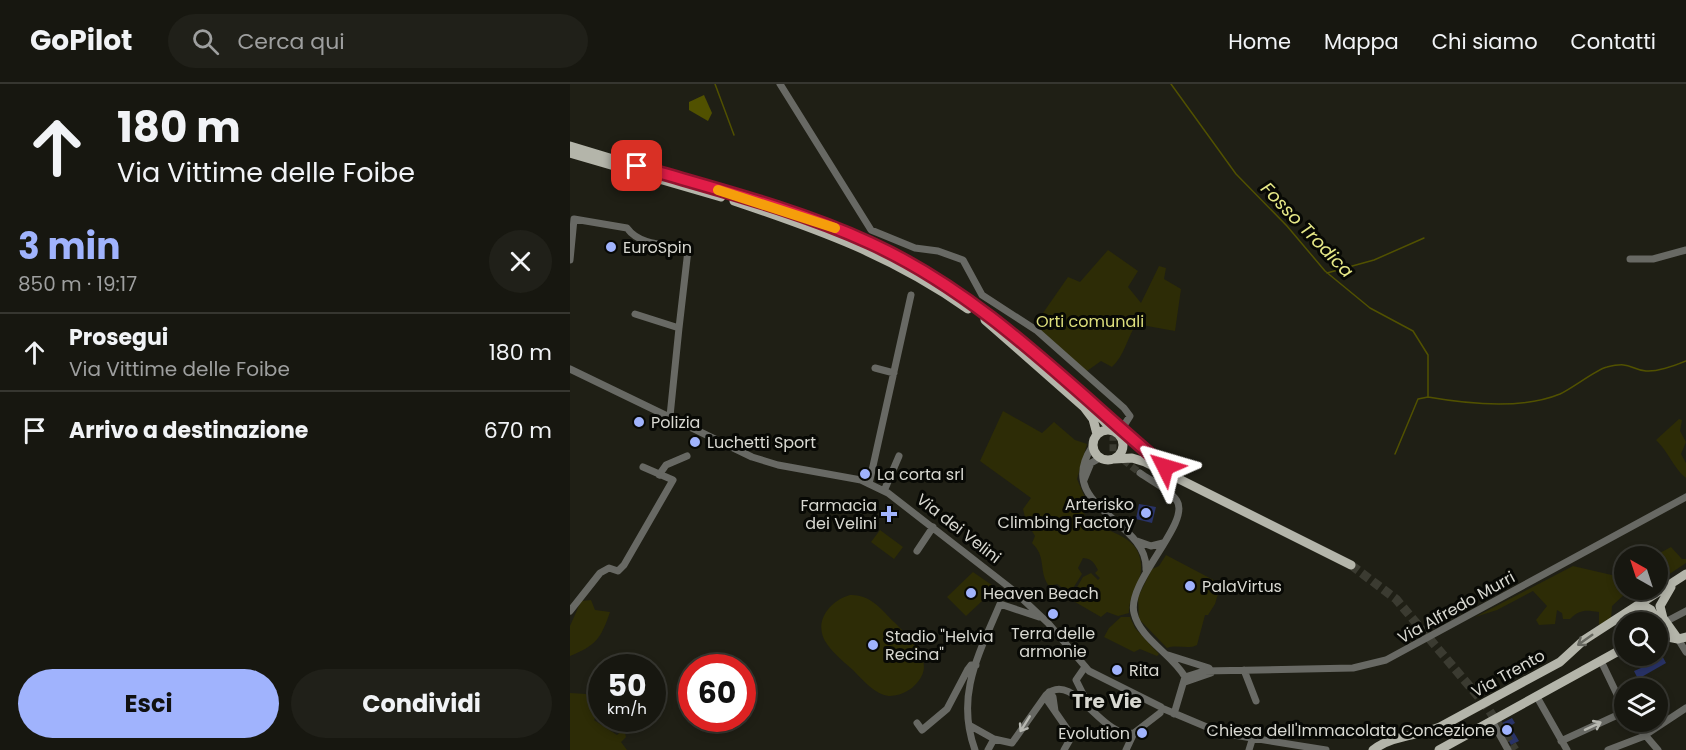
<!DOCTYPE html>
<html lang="it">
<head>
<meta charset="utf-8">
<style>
  :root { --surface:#171710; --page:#202019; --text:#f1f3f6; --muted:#9e9f9f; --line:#363630; --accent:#a0b3fd }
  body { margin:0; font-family:Poppins,sans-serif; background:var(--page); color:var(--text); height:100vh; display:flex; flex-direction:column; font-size:22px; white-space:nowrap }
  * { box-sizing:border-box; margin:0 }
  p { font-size:20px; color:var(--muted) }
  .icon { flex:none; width:33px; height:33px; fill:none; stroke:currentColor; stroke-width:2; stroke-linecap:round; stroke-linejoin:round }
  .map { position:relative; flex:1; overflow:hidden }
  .drawer { display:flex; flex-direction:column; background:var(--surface); width:570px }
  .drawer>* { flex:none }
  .banner { background:#171710; color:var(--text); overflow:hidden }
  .needle { width:39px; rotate:321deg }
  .fabs { position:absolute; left:1044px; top:462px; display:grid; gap:12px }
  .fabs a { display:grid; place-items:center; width:54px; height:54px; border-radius:50%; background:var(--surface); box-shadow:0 3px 9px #0003,0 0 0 2px var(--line); font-size:30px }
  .speed { position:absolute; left:18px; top:570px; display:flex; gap:12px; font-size:30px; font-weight:700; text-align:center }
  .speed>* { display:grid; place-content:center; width:78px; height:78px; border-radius:50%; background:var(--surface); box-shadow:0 3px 9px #0003,0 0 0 2px var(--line); line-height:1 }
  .speed small { font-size:15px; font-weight:400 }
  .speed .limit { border:9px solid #d22; background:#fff; color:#111 }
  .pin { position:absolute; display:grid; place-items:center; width:51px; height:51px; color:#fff; margin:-26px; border-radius:12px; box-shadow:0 3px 9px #0006 }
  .me { position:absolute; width:66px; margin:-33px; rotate:310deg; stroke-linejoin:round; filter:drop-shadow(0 0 4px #0008) }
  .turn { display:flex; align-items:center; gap:21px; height:126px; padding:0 18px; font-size:27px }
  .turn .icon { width:78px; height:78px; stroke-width:2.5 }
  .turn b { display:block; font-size:42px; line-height:51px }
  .round { display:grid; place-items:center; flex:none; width:63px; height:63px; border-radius:32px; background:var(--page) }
  .head { display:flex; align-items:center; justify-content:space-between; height:102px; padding:0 18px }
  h1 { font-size:36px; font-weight:700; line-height:45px; color:var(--accent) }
  .button { display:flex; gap:12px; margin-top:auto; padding:12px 18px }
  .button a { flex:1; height:69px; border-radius:36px; background:var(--accent); color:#111; font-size:24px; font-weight:700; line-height:69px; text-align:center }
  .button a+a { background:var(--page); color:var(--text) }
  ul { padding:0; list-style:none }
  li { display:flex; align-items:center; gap:18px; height:78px; padding:0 18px; border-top:2px solid var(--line) }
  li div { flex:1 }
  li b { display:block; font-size:22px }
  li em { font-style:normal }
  header { display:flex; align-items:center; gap:36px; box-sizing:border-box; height:84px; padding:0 30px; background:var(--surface); border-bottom:2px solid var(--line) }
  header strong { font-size:28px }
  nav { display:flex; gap:33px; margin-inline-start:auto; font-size:21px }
  .search { width:420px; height:54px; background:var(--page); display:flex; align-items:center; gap:15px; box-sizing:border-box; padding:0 21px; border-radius:33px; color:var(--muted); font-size:22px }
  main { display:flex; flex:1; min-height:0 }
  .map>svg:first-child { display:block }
  .green { fill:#2d2c06 }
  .water { fill:#515100 }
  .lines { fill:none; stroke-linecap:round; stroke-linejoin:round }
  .stream { stroke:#515100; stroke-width:1.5 }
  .building { fill:#293367 }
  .minor-tunnel { stroke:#3b3b31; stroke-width:7; stroke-dasharray:7 3.5; stroke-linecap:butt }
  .major-tunnel { stroke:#3b3b31; stroke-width:9; stroke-dasharray:9 4.5; stroke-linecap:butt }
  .minor { stroke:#686964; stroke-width:7 }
  .major { stroke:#b4b5aa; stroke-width:9 }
  .oneway { stroke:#676860 }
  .oneway2 { stroke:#b6b7b0 }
  .route-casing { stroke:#92132f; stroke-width:15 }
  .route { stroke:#e11d48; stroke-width:10 }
  .slow { stroke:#f59e0b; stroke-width:10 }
  .poi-dot { fill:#a0b3fd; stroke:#080905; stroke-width:2 }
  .labels { text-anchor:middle; stroke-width:6; stroke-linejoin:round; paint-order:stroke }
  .poi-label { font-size:16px; fill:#d8d8d1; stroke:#080905; text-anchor:start }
  .park-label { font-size:16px; fill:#ddde7c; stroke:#080905 }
  .street-label { font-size:16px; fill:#d8d8d1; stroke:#080905 }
  .water-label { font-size:18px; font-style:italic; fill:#e7e987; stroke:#080905 }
  .quarter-label { font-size:20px; font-weight:bold; fill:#d8d8d1; stroke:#080905 }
</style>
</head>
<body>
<header>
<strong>GoPilot</strong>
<div class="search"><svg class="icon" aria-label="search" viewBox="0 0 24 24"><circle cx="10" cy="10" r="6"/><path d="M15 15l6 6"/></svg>Cerca qui</div>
<nav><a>Home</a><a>Mappa</a><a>Chi siamo</a><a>Contatti</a></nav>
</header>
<main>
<section class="drawer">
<div class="banner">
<div class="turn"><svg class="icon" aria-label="ahead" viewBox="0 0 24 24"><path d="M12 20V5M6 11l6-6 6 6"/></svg><div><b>180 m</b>Via Vittime delle Foibe</div></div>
</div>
<div class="head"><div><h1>3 min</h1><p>850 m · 19:17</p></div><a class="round"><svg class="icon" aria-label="close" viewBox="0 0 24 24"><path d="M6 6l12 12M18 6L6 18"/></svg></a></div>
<ul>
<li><svg class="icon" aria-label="ahead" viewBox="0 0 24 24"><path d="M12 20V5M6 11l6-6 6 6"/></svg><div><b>Prosegui</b><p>Via Vittime delle Foibe</p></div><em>180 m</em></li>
<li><svg class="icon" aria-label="arrive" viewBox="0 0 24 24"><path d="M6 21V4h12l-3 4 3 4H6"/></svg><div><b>Arrivo a destinazione</b></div><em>670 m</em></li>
</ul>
<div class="button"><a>Esci</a><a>Condividi</a></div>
</section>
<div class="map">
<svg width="1116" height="666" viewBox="0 0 1116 666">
  <rect width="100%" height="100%" fill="#1f1f15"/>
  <path class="green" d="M538,166l30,21 -10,16 13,16 18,-37 7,2 -2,11 17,10 -6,42 -39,-7c-9,15 -12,32 -24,43l-11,-6 -14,10 -53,-45 34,-49 12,5z
    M433,327l39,22 12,-11 21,18 12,4 -10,35 9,21 -6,5c2,4 4,10 7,13 16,15 52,15 54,46 2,18 -13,31 -12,49l-11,3 -11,-4 -6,5 -31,-18 13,-22 8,-4 7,7 2,-2 -5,-5 3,-3c-4,-7 -5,-11 -15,-12l-5,10 4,6 -12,19 -13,-9 -8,2c-11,-15 -2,-29 -17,-43l3,-7 -9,-15 -3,-12 8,-11 -51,-37z
    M1109,335l3,1 -2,11 6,11 -5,12 5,9v15c-12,-9 -18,-27 -30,-38z
    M310,446l23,17 -9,12 -23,-17z
    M1101,463l11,12h4v4l-24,16 -4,-1v-22h-4z
    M596,471l55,29 -6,20 -7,11h-3l-8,30c-9,5 -20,-1 -30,3l-28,-29 -1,-22 14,-28 7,-3z
    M1003,482l43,10 8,-3 3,19 -15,14 -1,13 -12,6v-13c-13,-2 -19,-3 -29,7h-7l-1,-6 -5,-3 -2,14 -16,1 -3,-5 11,-14 -14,-15 -36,19 -22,7z
    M403,488l23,16 -30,28 -19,-19z
    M280,511c20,-1 31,14 44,27 17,17 45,41 20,64 -6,6 -16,10 -25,10 -15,-2 -26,-16 -36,-26 -9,-8 -19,-16 -26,-26 -15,-21 2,-43 23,-49z
    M21,516l4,10 15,2c-9,27 -15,34 -40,44v-30l11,-25z
    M551,533h9l5,11 24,26 -2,2 -17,-7 -6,3 -30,-15 5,-9z
    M0,609l31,2v14l-7,11 23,15 7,-6 2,8 -5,5 6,8h-57z"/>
  <path class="water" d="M134,11l8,18 -4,8 -19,-11v-8z"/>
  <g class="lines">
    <path class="stream" d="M145,0l19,51
      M601,0l65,90 51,52 38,45 45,37 43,23 15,24v42c40,7 93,13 132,-3 13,-6 37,-25 47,-27 24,-6 22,2 39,4 13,1 28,-5 40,-10
      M757,189l47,-13 50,-22
      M825,370l23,-55 10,-2"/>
  </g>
  <path class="building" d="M569,420l17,3 -4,16 -16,-4z
    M1088,564l8,15 -28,16 -4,-8 7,-3 -6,-12h23z
    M942,634l3,5 -5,3 9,15 -8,4 -11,-21z"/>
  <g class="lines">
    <path class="minor-tunnel" d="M553,343l-10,11v14l27,21"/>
    <path class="major-tunnel" d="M781,481l45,34 91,108 28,43"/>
    <path class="minor" d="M210,0l91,146 44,18 23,3 25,9 19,35 54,35 88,78 6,8 -7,11
      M1060,175h23l33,-9
      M0,176l4,-41 53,9c12,17 36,16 55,19
      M65,230l44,14 -9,88
      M109,244l9,-78
      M305,284l19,5
      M0,285l182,88 26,8 83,15 27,13 126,98 34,32 41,48 72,36
      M522,363c-39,60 56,73 54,122
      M570,389c11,8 29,16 37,28 14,22 -51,81 -43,112 6,26 38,41 51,64l-11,37
      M89,391l7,-10 21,-9
      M514,396l7,-17 9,-5
      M299,400l42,-189
      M314,407l15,-35
      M567,457l14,5 12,-3
      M347,467l16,-24
      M0,527l30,-38 9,-5 9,3 6,-6 49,-85 -30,-13
      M1097,541l2,-5 17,-9
      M1108,555l8,13
      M598,571l41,13
      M1031,577l23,48
      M515,583l-9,13 12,24
      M674,586l12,31
      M615,593l19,-6 149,-3 33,-8 300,-163
      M615,598l26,-9
      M479,608l4,5 2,14
      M475,613l27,39 -8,14
      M967,613l30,53
      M594,625l57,24 105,17
      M922,637l16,29
      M1064,638l24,28
      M347,639l5,7 25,-21 21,-40 3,-4h5
      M399,641l25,14 18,4 34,-48c28,-26 55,45 88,38
      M991,657l63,-29
      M405,666c-20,-55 4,-96 25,-146l39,13
      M418,666l6,-11
      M556,666l8,-17 26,-20
      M679,666l4,-13
      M1038,666l34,-13 44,-29"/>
    <path class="major" d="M0,62l228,69 73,28 79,45 59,42 57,49 46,51
      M0,69l151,44
      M164,117c86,29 159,55 234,108
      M415,236l99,87 9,12 4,15
      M539,335l60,52
      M523 361a15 15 0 1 1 30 0a15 15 0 1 1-30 0Z
      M544,375l18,-1 13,4 206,103
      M1101,503l-11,19 3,12 15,21
      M1066,523l8,-1 7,4 6,12
      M1088,551l20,4 8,-2
      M803,666c20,-15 44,-14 67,-23l120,-65 24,-22 102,-66
      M869,666l185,-102"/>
  </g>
  <defs><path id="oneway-shaft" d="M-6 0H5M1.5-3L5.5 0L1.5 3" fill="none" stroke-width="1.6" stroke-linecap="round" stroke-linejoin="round" transform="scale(1.5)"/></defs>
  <use class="oneway" href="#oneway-shaft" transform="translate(1015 556) rotate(145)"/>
  <g class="oneway2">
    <use href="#oneway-shaft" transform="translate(455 640) rotate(122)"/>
    <use href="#oneway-shaft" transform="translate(1023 642) rotate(-25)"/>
  </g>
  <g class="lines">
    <g class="route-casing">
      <path id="route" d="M67,82c78,23 159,43 233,77 114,52 200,144 295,224"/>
    </g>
    <use href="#route" class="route"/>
    <path class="slow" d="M148,106l117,38"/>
  </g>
  <g class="poi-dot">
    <circle cx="41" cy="163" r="6"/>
    <circle cx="69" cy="338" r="6"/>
    <circle cx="125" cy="358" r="6"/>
    <circle cx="295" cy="390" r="6"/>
    <circle cx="576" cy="429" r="6"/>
    <path d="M316 421h6v6h6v6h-6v6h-6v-6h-6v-6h6z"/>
    <circle cx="620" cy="502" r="6"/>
    <circle cx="401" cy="509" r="6"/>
    <circle cx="483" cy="530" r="6"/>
    <circle cx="303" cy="561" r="6"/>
    <circle cx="547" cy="586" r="6"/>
    <circle cx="937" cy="646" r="6"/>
    <circle cx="572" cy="649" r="6"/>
  </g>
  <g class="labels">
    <g class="poi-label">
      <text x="53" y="169">EuroSpin</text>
      <text x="81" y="344">Polizia</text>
      <text x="137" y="364">Luchetti Sport</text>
      <text x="307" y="396">La corta srl</text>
      <text x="564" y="426" text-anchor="end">Arterisko<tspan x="564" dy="18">Climbing Factory</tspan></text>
      <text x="307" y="427" text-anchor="end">Farmacia<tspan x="307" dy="18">dei Velini</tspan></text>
      <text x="632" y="508">PalaVirtus</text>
      <text x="413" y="515">Heaven Beach</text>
      <text x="483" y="555" text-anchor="middle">Terra delle<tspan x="483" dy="18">armonie</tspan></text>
      <text x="315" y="558">Stadio "Helvia<tspan x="315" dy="18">Recina"</tspan></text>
      <text x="559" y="592">Rita</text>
      <text x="925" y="652" text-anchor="end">Chiesa dell'Immacolata Concezione</text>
      <text x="560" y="655" text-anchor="end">Evolution</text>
    </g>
    <g class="park-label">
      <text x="520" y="243">Orti comunali</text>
    </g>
    <g class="street-label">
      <text transform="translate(389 444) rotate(38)" y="6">Via dei Velini</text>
      <text transform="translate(886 523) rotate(-29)" y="6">Via Alfredo Murri</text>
      <text transform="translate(938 589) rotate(-29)" y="6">Via Trento</text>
    </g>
    <g class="water-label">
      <text transform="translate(737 146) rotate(46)" y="6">Fosso Trodica</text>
    </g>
    <g class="quarter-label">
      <text x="537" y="624">Tre Vie</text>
    </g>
  </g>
</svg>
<div class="fabs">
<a><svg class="needle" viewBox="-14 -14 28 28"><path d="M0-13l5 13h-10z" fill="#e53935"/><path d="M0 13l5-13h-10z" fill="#9e9f9f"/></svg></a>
<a><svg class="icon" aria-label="search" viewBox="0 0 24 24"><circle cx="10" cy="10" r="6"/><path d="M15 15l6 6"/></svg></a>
<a><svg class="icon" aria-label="layers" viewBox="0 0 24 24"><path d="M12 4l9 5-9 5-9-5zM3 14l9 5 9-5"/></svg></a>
</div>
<div class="speed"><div>50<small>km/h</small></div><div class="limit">60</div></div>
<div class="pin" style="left:67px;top:82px;background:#d93025"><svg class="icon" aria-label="arrive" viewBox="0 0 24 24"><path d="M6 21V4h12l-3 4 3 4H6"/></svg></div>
<svg class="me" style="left:595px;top:383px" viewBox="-20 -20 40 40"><path d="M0-17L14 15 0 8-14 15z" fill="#e11d48" stroke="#fff" stroke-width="4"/></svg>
</div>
</main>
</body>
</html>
